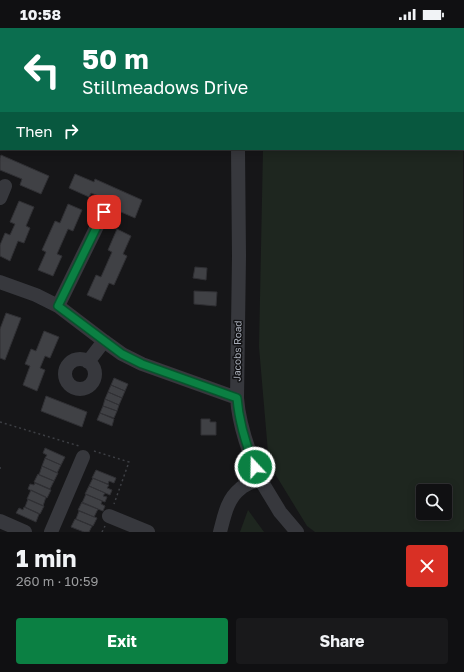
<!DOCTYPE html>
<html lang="en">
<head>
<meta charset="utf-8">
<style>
  :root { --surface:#101012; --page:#19191b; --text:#f1f3f6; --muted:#9c9d9f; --line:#303032; --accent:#0b8043 }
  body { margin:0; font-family:"Golos Text",sans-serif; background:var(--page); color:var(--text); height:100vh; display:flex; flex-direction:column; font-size:15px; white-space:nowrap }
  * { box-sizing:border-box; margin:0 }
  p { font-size:13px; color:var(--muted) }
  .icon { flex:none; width:22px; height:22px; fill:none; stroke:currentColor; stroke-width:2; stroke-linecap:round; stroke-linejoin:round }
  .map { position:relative; height:504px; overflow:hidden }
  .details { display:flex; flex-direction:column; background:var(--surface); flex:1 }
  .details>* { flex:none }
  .guide { position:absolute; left:0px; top:0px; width:464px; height:122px; box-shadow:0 2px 10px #0003,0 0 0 1px var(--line); background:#0b6e4f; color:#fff; overflow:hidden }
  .tools { position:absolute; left:416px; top:456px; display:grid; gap:8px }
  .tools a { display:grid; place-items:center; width:36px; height:36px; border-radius:4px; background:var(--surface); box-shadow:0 2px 10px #0003,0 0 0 1px var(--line); font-size:20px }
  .pin { position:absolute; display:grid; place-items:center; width:34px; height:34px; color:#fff; margin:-17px; border-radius:8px; box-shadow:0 2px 6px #0006 }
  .me { position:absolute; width:44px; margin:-22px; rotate:339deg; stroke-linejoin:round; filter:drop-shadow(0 0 3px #0008) }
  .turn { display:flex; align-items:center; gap:14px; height:84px; padding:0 16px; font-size:18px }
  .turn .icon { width:52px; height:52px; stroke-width:2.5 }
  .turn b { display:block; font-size:28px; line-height:34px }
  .then { display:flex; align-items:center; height:38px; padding:0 16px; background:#0003; gap:8px; font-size:15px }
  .round { display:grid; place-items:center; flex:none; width:42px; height:42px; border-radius:4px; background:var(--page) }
  .headline { display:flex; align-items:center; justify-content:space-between; height:68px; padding:0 16px }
  h1 { font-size:24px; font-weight:700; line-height:30px }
  .primary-button { display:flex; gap:8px; margin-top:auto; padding:8px 16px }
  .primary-button a { flex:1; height:46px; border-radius:4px; background:var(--accent); color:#fff; font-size:16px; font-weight:700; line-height:46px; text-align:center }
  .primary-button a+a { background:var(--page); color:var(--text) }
  .status { display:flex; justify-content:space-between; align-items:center; height:28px; padding:0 20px; background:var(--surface); direction:ltr }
  .status svg { height:11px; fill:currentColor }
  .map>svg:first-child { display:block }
  .green { fill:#1e261f; fill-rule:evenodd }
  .building { fill:#404145; stroke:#303034 }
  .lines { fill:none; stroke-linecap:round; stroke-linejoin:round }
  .path { stroke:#3d3f44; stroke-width:1.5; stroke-dasharray:2 3; stroke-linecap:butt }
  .minor { stroke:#37383d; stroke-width:14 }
  .route-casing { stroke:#07532c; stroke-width:10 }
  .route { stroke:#0b8043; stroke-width:7 }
  .labels { text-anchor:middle; stroke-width:3; stroke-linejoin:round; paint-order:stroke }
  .street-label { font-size:10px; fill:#a8adb8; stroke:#111113 }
</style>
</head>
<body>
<div class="status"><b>10:58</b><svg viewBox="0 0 49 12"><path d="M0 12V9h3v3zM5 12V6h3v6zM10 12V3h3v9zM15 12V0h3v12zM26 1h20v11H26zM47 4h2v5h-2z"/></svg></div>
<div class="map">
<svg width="464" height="504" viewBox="0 0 464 504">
  <rect width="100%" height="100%" fill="#161618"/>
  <path class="green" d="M463,48l1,453 -2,3h-147l-8,-6 -38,-62 -10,-117 4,-198h200zM423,463h22v22h-22z
    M248,482l16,22h-24z"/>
  <path class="building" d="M1,127l48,21 -8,18 -21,-9 2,-6 -22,-9v-12z
    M75,146l19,8 1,-3 47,21 -7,18 -21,-9 2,-6 -25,-10 -2,4 -20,-9z
    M19,173l15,6 -8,19 4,2 -6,15 -6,-2 -8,20 -10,-5v-11l5,-12 5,2 5,-11 -5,-2z
    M68,176l14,6 -9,21 -5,-2 -11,25 5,2 -9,20 -15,-6 8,-18 -4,-2 13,-29 5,2z
    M117,201l14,7 -8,18 4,2 -13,29 -5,-2 -8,18 -14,-6 9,-20 5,2 11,-25 -4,-2z
    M195,239l12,1 -1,12 -13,-2z
    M194,263l23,1 -1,14 -22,-2z
    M6,285l15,5 -16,42 -5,-2v-29z
    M44,303l15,6 -9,21 -5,-2 -5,12 5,2 -8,21 -14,-6 7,-19 -5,-2 6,-15 5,2z
    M114,350l14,6 -3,7 -14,-6z
    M111,357l14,6 -3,7 -14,-6z
    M108,364l14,6 -3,7 -14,-6z
    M46,368l41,16 -5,15 -41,-16z
    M105,371l14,6 -2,6 -14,-5z
    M103,378l14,5 -3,7 -14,-5z
    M100,385l14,6 -2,7 -15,-6z
    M201,391h9v3h6v13h-15z
    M45,420l20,9 -4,8 -16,-7 2,-3 -4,-2z
    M45,430l16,7 -4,8 -15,-7z
    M42,438l16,7 -4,8 -15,-6z
    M96,442l20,8 -2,5 -5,-2 -1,3 -16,-6z
    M38,446l16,7 -4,8 -16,-7z
    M93,450l16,7 -2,3 5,2 -2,5 -21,-9z
    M35,455l16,7 -4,8 -19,-9 2,-5 4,1z
    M89,458l16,7 -2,3 4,1 -2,5 -20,-8z
    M31,462l15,7 -3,9 -16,-7z
    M86,466l16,7 -1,3 4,2 -2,5 -21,-8z
    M28,471l16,7 -4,8 -15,-7z
    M82,474l16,7 -4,8 -16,-7z
    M24,479l15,7 -3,8 -20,-9 3,-5 4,2z
    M79,483l18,7 -4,8 -17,-7z
    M75,491l17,7 -3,6h-5l-13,-5z"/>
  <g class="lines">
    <path class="path" d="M0,394l79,24
      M94,423l35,11 -15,42
      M0,439v2
      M102,504l3,-6"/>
    <path class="minor" d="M236,0v1
      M321,0v1
      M0,35l1,1
      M0,170l5,-12
      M0,254l36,13 22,11 46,35 18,13 20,10 95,34
      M58,278l46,-94
      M65 346a15 15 0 1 1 30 0a15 15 0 1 1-30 0Z
      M88,334l16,-21
      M260,451l20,33 17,20
      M109,488l39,16
      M0,493l25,11
      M51,504l32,-75
      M220,504c4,-15 7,-33 20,-43 5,-5 13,-7 20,-10 -11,-26 -21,-53 -23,-81l2,-142 -1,-107"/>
  </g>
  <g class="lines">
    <g class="route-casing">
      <path id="route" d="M104,184l-46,94 64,48 20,10 95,34c2,24 9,47 18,69"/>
    </g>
    <use href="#route" class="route"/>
  </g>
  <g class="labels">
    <g class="street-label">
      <text transform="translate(237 323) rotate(-89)" y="4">Jacobs Road</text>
    </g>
  </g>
</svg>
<div class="tools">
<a><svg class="icon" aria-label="search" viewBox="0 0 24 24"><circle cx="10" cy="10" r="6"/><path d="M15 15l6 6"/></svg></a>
</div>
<div class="pin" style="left:104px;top:184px;background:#d93025"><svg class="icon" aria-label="arrive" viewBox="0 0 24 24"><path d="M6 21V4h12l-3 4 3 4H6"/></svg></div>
<svg class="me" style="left:255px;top:439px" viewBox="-20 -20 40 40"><circle r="17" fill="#0b8043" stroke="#fff" stroke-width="3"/><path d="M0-11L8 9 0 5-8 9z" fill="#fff"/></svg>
<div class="guide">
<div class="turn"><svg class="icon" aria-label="left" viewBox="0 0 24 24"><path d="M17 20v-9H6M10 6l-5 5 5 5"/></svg><div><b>50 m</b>Stillmeadows Drive</div></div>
<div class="then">Then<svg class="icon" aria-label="right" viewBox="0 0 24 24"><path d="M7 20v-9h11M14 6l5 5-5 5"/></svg></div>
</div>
</div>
<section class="details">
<div class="headline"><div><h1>1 min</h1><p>260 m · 10:59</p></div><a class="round" style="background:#d93025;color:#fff"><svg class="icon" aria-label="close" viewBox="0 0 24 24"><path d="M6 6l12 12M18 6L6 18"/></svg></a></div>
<div class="primary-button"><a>Exit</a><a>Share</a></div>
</section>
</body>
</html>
